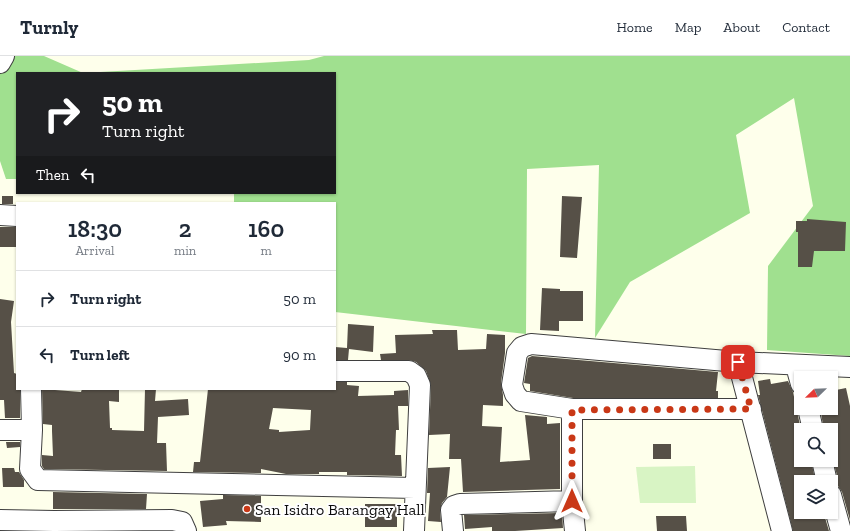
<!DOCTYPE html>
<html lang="en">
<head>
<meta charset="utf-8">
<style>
  :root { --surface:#fff; --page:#f2f2f3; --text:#1f2937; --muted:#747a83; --line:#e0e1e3 }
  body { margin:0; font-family:"Zilla Slab",serif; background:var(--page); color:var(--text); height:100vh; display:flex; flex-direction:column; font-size:15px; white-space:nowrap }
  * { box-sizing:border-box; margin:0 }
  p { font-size:13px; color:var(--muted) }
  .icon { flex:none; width:22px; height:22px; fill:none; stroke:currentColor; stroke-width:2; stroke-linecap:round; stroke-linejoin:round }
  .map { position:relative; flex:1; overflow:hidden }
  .details { position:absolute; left:16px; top:146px; width:320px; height:188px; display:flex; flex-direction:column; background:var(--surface); border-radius:0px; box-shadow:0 1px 3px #0004 }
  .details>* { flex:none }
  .guide { position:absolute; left:16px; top:16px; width:320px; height:122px; border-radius:0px; box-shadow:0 1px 3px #0004; background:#202124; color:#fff; overflow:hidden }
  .needle { width:26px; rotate:247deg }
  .controls { position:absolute; left:794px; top:315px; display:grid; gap:8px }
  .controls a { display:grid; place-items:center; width:44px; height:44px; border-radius:0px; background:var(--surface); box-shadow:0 1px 3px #0004; font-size:20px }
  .pin { position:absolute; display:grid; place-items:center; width:34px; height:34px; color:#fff; margin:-17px; border-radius:8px; box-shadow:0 2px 6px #0006 }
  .me { position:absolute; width:44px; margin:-22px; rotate:0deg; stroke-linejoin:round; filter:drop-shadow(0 0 3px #0008) }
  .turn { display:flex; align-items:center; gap:14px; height:84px; padding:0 20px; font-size:18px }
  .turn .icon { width:52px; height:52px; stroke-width:2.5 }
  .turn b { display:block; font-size:28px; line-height:34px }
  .then { display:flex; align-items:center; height:38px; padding:0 20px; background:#0003; gap:8px; font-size:15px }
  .eta { display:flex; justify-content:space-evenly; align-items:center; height:68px; text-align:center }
  .eta b { font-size:24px; font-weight:600; line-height:28px }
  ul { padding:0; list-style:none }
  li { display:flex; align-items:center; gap:12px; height:56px; padding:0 20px; border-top:1px solid var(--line) }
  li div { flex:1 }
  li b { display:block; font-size:15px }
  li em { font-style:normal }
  header { display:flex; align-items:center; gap:24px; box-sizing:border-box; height:56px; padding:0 20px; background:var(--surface); border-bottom:1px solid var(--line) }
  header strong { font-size:19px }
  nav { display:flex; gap:22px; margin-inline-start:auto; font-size:14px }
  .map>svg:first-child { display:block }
  .forest { fill:#a0e08f }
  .pitch { fill:#d8f4c4 }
  .building { fill:#565047; fill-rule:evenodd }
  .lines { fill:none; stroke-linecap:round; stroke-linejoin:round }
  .minor-casing { stroke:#3f3f3f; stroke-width:22 }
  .minor { stroke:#fff; stroke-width:20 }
  .route { stroke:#c93817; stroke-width:7; stroke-dasharray:0 12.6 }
  .poi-dot { fill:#c93817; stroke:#fff; stroke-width:1.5 }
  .labels { text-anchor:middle; stroke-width:4; stroke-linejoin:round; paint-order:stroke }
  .poi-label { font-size:16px; fill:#0c0c0c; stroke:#fff; text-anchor:start }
</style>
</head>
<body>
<header>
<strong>Turnly</strong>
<nav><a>Home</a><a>Map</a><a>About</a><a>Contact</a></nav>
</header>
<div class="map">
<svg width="850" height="475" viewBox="0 0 850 475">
  <rect width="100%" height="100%" fill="#feffeb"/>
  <path class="forest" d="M0,0h44l39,17 226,-13 15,-4h526v300l-83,-6 1,-84 45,-60 -19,-108 -58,37 14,78 -120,69 -35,56 4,-173 -72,4 -1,165 -191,-22v-109h-101v-10h101v-120h-318v106h-11l-6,-18z"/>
  <path class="pitch" d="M695,410l1,37h-56l-4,-36z"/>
  <path class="building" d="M2,140h11v8h-11z
    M562,140l20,1 -5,61 -17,-1z
    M807,163l39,3 -1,29h-31l-2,16h-14v-35h-2v-11h11z
    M0,171h17v20h-17z
    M542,232l18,1v2h23v30h-24v10l-19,-1z
    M0,243l14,2 -3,21 3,51 3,1v15h3v29h-15l-1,-18h-4z
    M348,268l26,2 -1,26 -24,-3 -1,11h-13v-13l12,1z
    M432,274h25l1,20 28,-1 1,-15 18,1v18l-4,30 2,12v11l-20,-1 -1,21 20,1 -2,35 30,-2 -5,-45 22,2v7l13,-1v66l-97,3 -2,-33h-12l1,-25 -21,1 2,-50 -5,-14 -10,-9 -7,-2h-28l-1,-6 16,-1 -1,-18 38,-1z
    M532,300l186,16 -2,19h2v7h-145l-43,-7v-7l-6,-1 4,-25z
    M770,323l1,5 17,-3 5,11 8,38h-2l2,30h10l4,19 -14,3v30l3,6 20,-4 5,17h-36l-35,-136h2l-2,-14z
    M335,326h12v3l12,1 -1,10 36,-1v-4l14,-1v16h-10l1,24h-3l-1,25h6l1,21 -55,-1v-3h-28v2h-33l-25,-5v4l-68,-1 1,-10h6l8,-73h127zM273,352l38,2 -1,20 -31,2v-2l-10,-1z
    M846,332l4,18v114l-8,-28 -4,-6v-7l-7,-26v-23h-7l-4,-22h14l-3,-17z
    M42,333l39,3 1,-3h37v13l-10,-1 1,27h2v2l32,1 1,-42h11l-1,12 33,-2 1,16 -31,2 -1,26h9l1,28 -123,-2 -2,-3v-11l11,1 -1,-25v-6l-9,-1z
    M6,386h14v5l-13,1z
    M653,388h18v15h-18z
    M450,411l-3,30 -5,6 -2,8 1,11 -13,-1 2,-28h-3l1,-25z
    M2,412h12l1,4h4l5,8v7h-21z
    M53,436l94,2 -1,15h-93z
    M223,439l38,1v26l-35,-1 1,4 -24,2 -3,-26 23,-2z
    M365,448h32v23h-32z
    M562,457l1,15 -48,3h-23v-4l-27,2 -1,-14z
    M656,460h30l1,15h-30z"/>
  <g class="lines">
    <g class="minor-casing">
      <path id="minor" d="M0,7l4,-7
        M0,159l17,1
        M738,306l44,169
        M796,310l5,18
        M335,315h74l7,5 4,9 -6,146
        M31,333l1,41 -2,39 8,11 377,8
        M808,352l5,22
        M572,353v92l3,30
        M751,353h-179l-51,-8 -6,-7 -3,-9 5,-32 5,-6 9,-3 207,18 112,5
        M0,374h32
        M822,404l5,22
        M831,439l10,36
        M0,464l54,1 118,-1 10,2 4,9
        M453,475l-2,-21 3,-4 6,-2 112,-3"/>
    </g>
    <use href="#minor" class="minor"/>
  </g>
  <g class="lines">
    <path class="route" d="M572,445v-91l179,-1 -13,-47"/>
  </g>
  <circle class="poi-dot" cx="247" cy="453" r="4"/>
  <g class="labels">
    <g class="poi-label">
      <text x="255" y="459">San Isidro Barangay Hall</text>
    </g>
  </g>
</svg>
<div class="controls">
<a><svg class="needle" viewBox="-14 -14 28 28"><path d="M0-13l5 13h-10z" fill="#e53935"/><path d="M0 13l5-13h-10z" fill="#747a83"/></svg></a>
<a><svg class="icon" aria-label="search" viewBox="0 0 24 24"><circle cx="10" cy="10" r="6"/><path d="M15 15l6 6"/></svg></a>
<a><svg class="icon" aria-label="layers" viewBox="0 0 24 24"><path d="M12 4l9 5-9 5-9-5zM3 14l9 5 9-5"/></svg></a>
</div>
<div class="pin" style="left:738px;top:306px;background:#d93025"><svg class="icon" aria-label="arrive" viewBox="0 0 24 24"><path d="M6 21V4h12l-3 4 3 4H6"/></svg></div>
<svg class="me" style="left:572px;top:445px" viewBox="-20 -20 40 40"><path d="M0-17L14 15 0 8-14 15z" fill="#c93817" stroke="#fff" stroke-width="4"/></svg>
<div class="guide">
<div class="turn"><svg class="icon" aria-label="right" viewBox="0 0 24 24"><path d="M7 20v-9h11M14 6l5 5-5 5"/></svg><div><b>50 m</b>Turn right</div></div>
<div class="then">Then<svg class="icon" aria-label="left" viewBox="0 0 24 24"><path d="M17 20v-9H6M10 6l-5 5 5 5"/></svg></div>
</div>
<section class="details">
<div class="eta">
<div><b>18:30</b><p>Arrival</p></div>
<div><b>2</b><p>min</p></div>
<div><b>160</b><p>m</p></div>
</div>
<ul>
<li><svg class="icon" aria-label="right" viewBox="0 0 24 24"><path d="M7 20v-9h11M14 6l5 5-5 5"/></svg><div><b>Turn right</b></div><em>50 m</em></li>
<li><svg class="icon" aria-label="left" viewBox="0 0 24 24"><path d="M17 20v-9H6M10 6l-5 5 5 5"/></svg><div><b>Turn left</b></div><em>90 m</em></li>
</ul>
</section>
</div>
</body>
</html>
